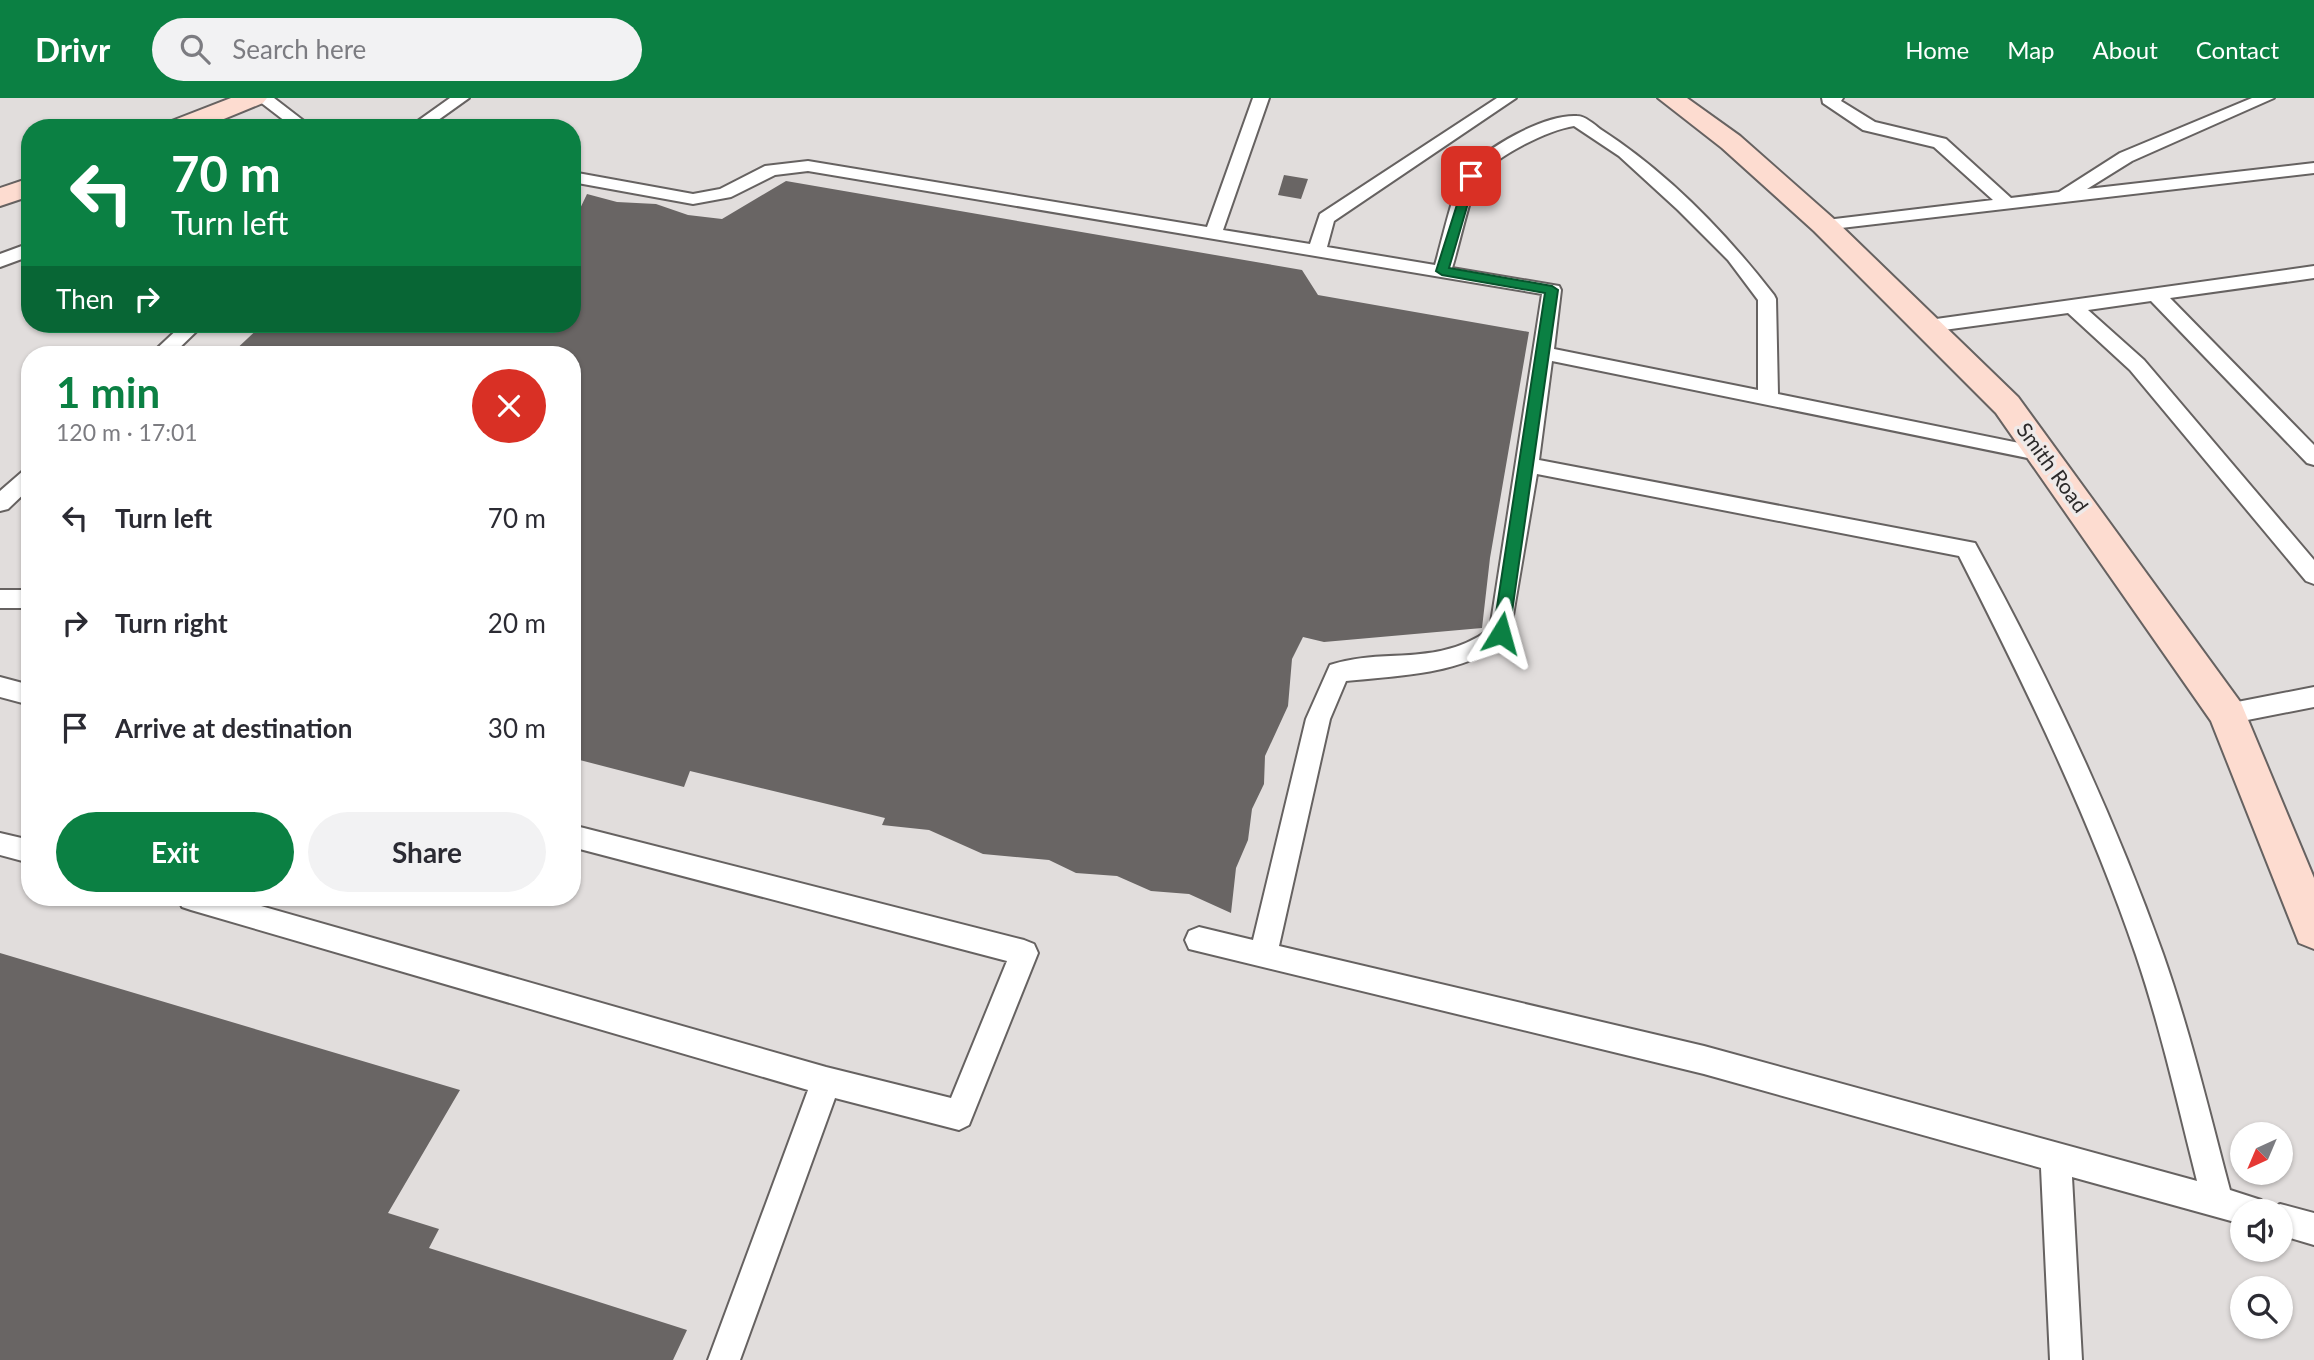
<!DOCTYPE html>
<html lang="en">
<head>
<meta charset="utf-8">
<style>
  :root { --surface:#fff; --page:#f2f2f3; --text:#2b2b33; --muted:#7c7c81; --accent:#0b8043 }
  body { margin:0; font-family:Lato,sans-serif; background:var(--page); color:var(--text); height:100vh; display:flex; flex-direction:column; font-size:26px; white-space:nowrap }
  * { box-sizing:border-box; margin:0 }
  p { font-size:23px; color:var(--muted) }
  .icon { flex:none; width:38px; height:38px; fill:none; stroke:currentColor; stroke-width:2; stroke-linecap:round; stroke-linejoin:round }
  .map { position:relative; flex:1; overflow:hidden }
  .sheet { position:absolute; left:21px; top:248px; width:560px; height:560px; display:flex; flex-direction:column; background:var(--surface); border-radius:28px; box-shadow:0 2px 5px #0004 }
  .sheet>* { flex:none }
  .banner { position:absolute; left:21px; top:21px; width:560px; height:214px; border-radius:28px; box-shadow:0 2px 5px #0004; background:#0b8043; color:#fff; overflow:hidden }
  .needle { width:46px; rotate:224deg }
  .buttons { position:absolute; left:2230px; top:1024px; display:grid; gap:14px }
  .buttons a { display:grid; place-items:center; width:63px; height:63px; border-radius:50%; background:var(--surface); box-shadow:0 2px 5px #0004; font-size:35px }
  .pin { position:absolute; display:grid; place-items:center; width:60px; height:60px; color:#fff; margin:-30px; border-radius:14px; box-shadow:0 4px 10px #0006 }
  .me { position:absolute; width:77px; margin:-38px; rotate:8deg; stroke-linejoin:round; filter:drop-shadow(0 0 5px #0008) }
  .turn { display:flex; align-items:center; gap:24px; height:147px; padding:0 35px; font-size:32px }
  .turn .icon { width:91px; height:91px; stroke-width:2.5 }
  .turn b { display:block; font-size:49px; line-height:60px }
  .then { display:flex; align-items:center; height:66px; padding:0 35px; background:#0003; gap:14px; font-size:26px }
  .round { display:grid; place-items:center; flex:none; width:74px; height:74px; border-radius:37px; background:var(--page) }
  .summary { display:flex; align-items:center; justify-content:space-between; height:119px; padding:0 35px }
  h1 { font-size:42px; font-weight:700; line-height:52px; color:var(--accent) }
  .primary-button { display:flex; gap:14px; margin-top:auto; padding:14px 35px }
  .primary-button a { flex:1; height:80px; border-radius:42px; background:var(--accent); color:#fff; font-size:28px; font-weight:700; line-height:80px; text-align:center }
  .primary-button a+a { background:var(--page); color:var(--text) }
  ul { padding:0; list-style:none }
  li { display:flex; align-items:center; gap:21px; height:105px; padding:0 35px }
  li div { flex:1 }
  li b { display:block; font-size:26px }
  li em { font-style:normal }
  header { display:flex; align-items:center; gap:42px; box-sizing:border-box; height:98px; padding:0 35px; background:var(--accent); color:#fff }
  header strong { font-size:33px }
  nav { display:flex; gap:38px; margin-inline-start:auto; font-size:24px }
  .search { width:490px; height:63px; background:var(--page); display:flex; align-items:center; gap:18px; box-sizing:border-box; padding:0 24px; border-radius:38px; color:var(--muted); font-size:26px }
  .map>svg:first-child { display:block }
  .building { fill:#696564 }
  .lines { fill:none; stroke-linecap:round; stroke-linejoin:round }
  .service-casing { stroke:#666261; stroke-width:4 }
  .secondary-casing { stroke:#666261; stroke-width:4 }
  .service { fill:#fff; fill-rule:evenodd }
  .secondary { fill:#fddcd0; fill-rule:evenodd }
  .route { fill:#0b8043; stroke:#07532c; stroke-width:2 }
  .labels { text-anchor:middle; stroke-width:7; stroke-linejoin:round; paint-order:stroke }
  .street-label { font-size:21px; fill:#2c2a2a; stroke:#efeae9 }
</style>
</head>
<body>
<header>
<strong>Drivr</strong>
<div class="search"><svg class="icon" aria-label="search" viewBox="0 0 24 24"><circle cx="10" cy="10" r="6"/><path d="M15 15l6 6"/></svg>Search here</div>
<nav><a>Home</a><a>Map</a><a>About</a><a>Contact</a></nav>
</header>
<div class="map">
<svg width="2314" height="1262" viewBox="0 0 2314 1262">
  <rect width="100%" height="100%" fill="#e1dddc"/>
  <path class="building" d="M1284,77l24,4 -7,20 -23,-4z
    M786,83l516,89 16,25 211,37 -39,226 -8,70 -158,14 -21,-5 -11,22 -4,47 -23,50 -1,28 -12,25 -4,31 -12,28 -5,45 -42,-19 -38,-3 -34,-15 -41,-3 -27,-13 -66,-6 -54,-24 -47,-5 3,-7 -195,-47 -6,16 -112,-29v-403h-342l33,-31h309v-107h4l11,-23 30,8 39,2 32,11 34,4z
    M0,855l460,137 -72,123 51,16 -10,19 258,82 -14,30h-673z"/>
  <g class="lines">
    <g class="service-casing">
      <path id="service" d="M255,0h19l39,30h-19z
        M450,0h19l-42,30h-19z
        M1253,0h16l-46,132 87,14 10,-30 177,-116h19l-182,123 -7,26 108,18c6,-20 19,-79 29,-92 21,-25 80,-59 113,-57 8,0 17,8 23,13 67,43 125,103 174,166l2,4 2,95 271,55 3,5 -3,5 -7,2 -490,-100 -13,99 436,83c72,131 138,270 188,411 27,77 46,157 67,236l31,10 4,11h-23v13l-170,-47 10,183h-32l-9,-192 -337,-94 -515,-125 -4,-9 4,-9 10,-4 54,13 53,-221 24,-54c55,-18 107,3 160,-36l52,-335 -734,-123 -33,4 -44,22 -38,7 -121,-22v-10l121,22 27,-5 45,-23 43,-5 399,66zM1574,28l45,30 59,54 50,50 30,40v90l-204,-41 7,-59 -2,-4 -107,-18c6,-18 19,-78 27,-90 16,-22 69,-48 95,-52zM1537,376l422,82c66,130 130,261 177,399 25,74 42,151 61,226l-493,-135 -425,-100 51,-227 16,-38c57,-6 116,-6 163,-42z
        M1822,0h21l-2,3 34,21 71,17 65,59 48,-6 61,-39 132,-55h22l-142,63 -45,28 227,-26v10l-490,57 -6,-1 -3,-4 3,-4 175,-21 -59,-53 -71,-17 -40,-27z
        M30,145v13l-30,11v-13z
        M2314,168v12l-144,20 144,147v20l-7,-2 -156,-162 -63,9 56,50 170,200v24l-8,-3 -176,-211 -62,-57 -139,19 -10,-6 10,-6z
        M183,226h21l-32,31h-22z
        M30,370v20l-22,21 -8,2v-20l23,-20z
        M0,492h30v18h-30z
        M0,579l30,8v20l-30,-8z
        M2314,589v20l-87,17 -9,-3 -3,-7 3,-7 9,-3z
        M572,727l452,115 10,4 4,9 -69,172 -10,5 -124,-32 -95,262h-32l100,-270 -617,-180 -9,-3 -4,-9h55l593,169 125,31 56,-137 -435,-114z
        M0,735l30,7v23l-30,-8z
        M2280,1106l34,9v32l-34,-10v-24h-12z"/>
    </g>
    <g class="secondary-casing">
      <path id="secondary" d="M231,0h36l-4,5 -61,25h-37l4,-6z
        M1658,0h29l53,38 94,83 184,178 223,306 73,175v71l-15,-6 -88,-222 -215,-308 -182,-182 -92,-83z
        M30,80v18l-30,10v-18z"/>
    </g>
    <use href="#service" class="service"/>
    <use href="#secondary" class="secondary"/>
  </g>
  <path class="route" d="M1467,75l9,3 -27,92 103,18 6,4 -49,343 -8,6 -8,-6 52,-340 -103,-18 -6,-4z"/>
  <g class="labels">
    <g class="street-label">
      <text transform="translate(2052 370) rotate(54)" y="7">Smith Road</text>
    </g>
  </g>
</svg>
<div class="buttons">
<a><svg class="needle" viewBox="-14 -14 28 28"><path d="M0-13l5 13h-10z" fill="#e53935"/><path d="M0 13l5-13h-10z" fill="#7c7c81"/></svg></a>
<a><svg class="icon" aria-label="sound" viewBox="0 0 24 24"><path d="M4 9h4l5-4v14l-5-4H4zM17 9q2 3 0 6"/></svg></a>
<a><svg class="icon" aria-label="search" viewBox="0 0 24 24"><circle cx="10" cy="10" r="6"/><path d="M15 15l6 6"/></svg></a>
</div>
<div class="pin" style="left:1471px;top:78px;background:#d93025"><svg class="icon" aria-label="arrive" viewBox="0 0 24 24"><path d="M6 21V4h12l-3 4 3 4H6"/></svg></div>
<svg class="me" style="left:1501px;top:535px" viewBox="-20 -20 40 40"><path d="M0-17L14 15 0 8-14 15z" fill="#0b8043" stroke="#fff" stroke-width="4"/></svg>
<div class="banner">
<div class="turn"><svg class="icon" aria-label="left" viewBox="0 0 24 24"><path d="M17 20v-9H6M10 6l-5 5 5 5"/></svg><div><b>70 m</b>Turn left</div></div>
<div class="then">Then<svg class="icon" aria-label="right" viewBox="0 0 24 24"><path d="M7 20v-9h11M14 6l5 5-5 5"/></svg></div>
</div>
<section class="sheet">
<div class="summary"><div><h1>1 min</h1><p>120 m · 17:01</p></div><a class="round" style="background:#d93025;color:#fff"><svg class="icon" aria-label="close" viewBox="0 0 24 24"><path d="M6 6l12 12M18 6L6 18"/></svg></a></div>
<ul>
<li><svg class="icon" aria-label="left" viewBox="0 0 24 24"><path d="M17 20v-9H6M10 6l-5 5 5 5"/></svg><div><b>Turn left</b></div><em>70 m</em></li>
<li><svg class="icon" aria-label="right" viewBox="0 0 24 24"><path d="M7 20v-9h11M14 6l5 5-5 5"/></svg><div><b>Turn right</b></div><em>20 m</em></li>
<li><svg class="icon" aria-label="arrive" viewBox="0 0 24 24"><path d="M6 21V4h12l-3 4 3 4H6"/></svg><div><b>Arrive at destination</b></div><em>30 m</em></li>
</ul>
<div class="primary-button"><a>Exit</a><a>Share</a></div>
</section>
</div>
</body>
</html>
